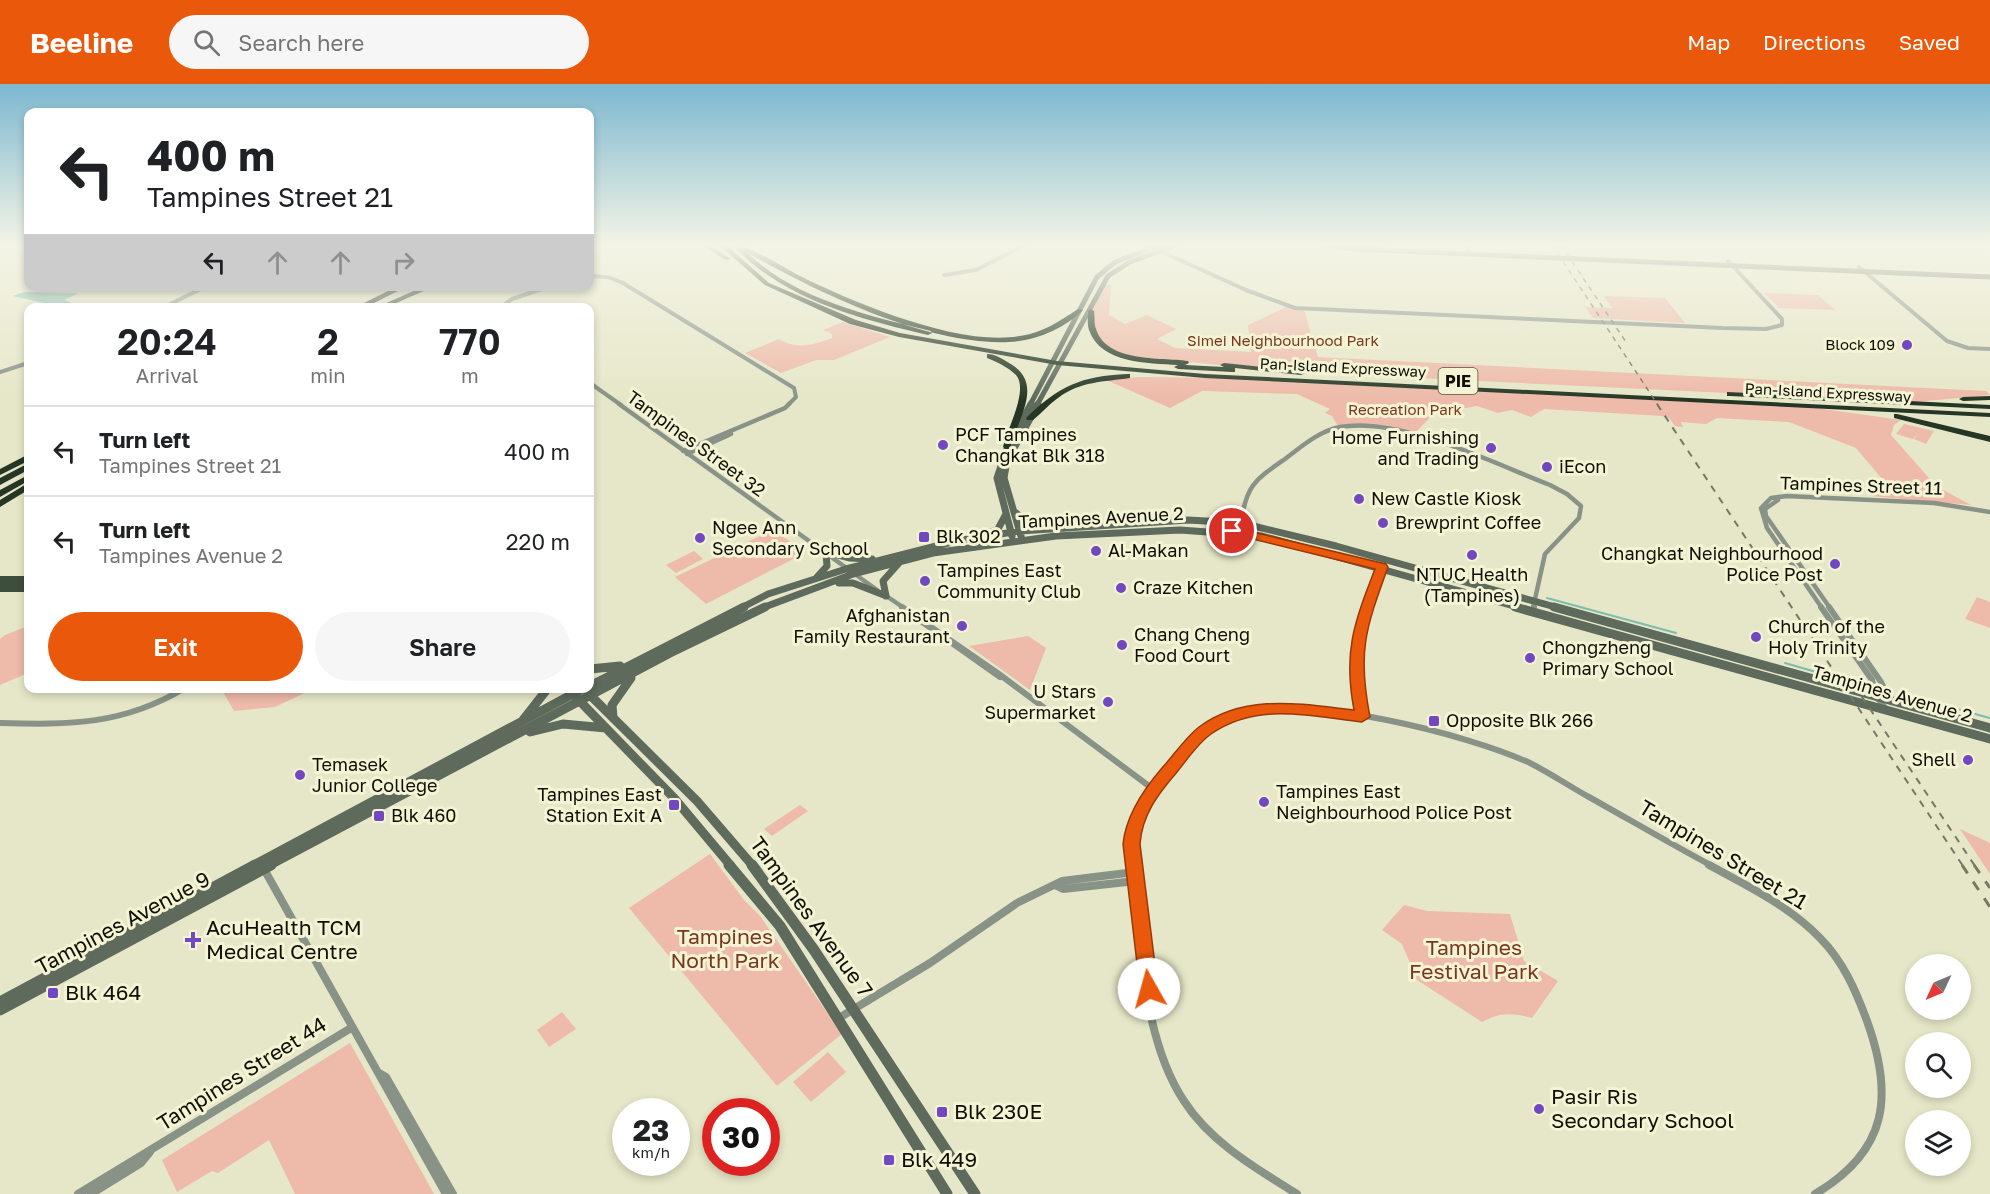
<!DOCTYPE html>
<html lang="en">
<head>
<meta charset="utf-8">
<style>
  :root { --surface:#fff; --page:#f6f6f6; --text:#202124; --muted:#757577; --line:#e0e0e0; --accent:#ea580c }
  body { margin:0; font-family:"Golos Text",sans-serif; background:var(--page); color:var(--text); height:100vh; display:flex; flex-direction:column; font-size:22px; white-space:nowrap }
  * { box-sizing:border-box; margin:0 }
  p { font-size:20px; color:var(--muted) }
  .icon { flex:none; width:33px; height:33px; fill:none; stroke:currentColor; stroke-width:2; stroke-linecap:round; stroke-linejoin:round }
  .map { position:relative; flex:1; overflow:hidden }
  .details { position:absolute; left:24px; top:219px; width:570px; height:390px; display:flex; flex-direction:column; background:var(--surface); border-radius:12px; box-shadow:0 3px 9px #0003 }
  .details>* { flex:none }
  .hud { position:absolute; left:24px; top:24px; width:570px; height:183px; border-radius:12px; box-shadow:0 3px 9px #0003; background:#fff; color:var(--text); overflow:hidden }
  .needle { width:39px; rotate:226deg }
  .tools { position:absolute; left:1905px; top:870px; display:grid; gap:12px }
  .tools a { display:grid; place-items:center; width:66px; height:66px; border-radius:50%; background:var(--surface); box-shadow:0 3px 9px #0003; font-size:30px }
  .speed { position:absolute; left:612px; top:1014px; display:flex; gap:12px; font-size:30px; font-weight:700; text-align:center }
  .speed>* { display:grid; place-content:center; width:78px; height:78px; border-radius:50%; background:var(--surface); box-shadow:0 3px 9px #0003; line-height:1 }
  .speed small { font-size:15px; font-weight:400 }
  .speed .limit { border:9px solid #d22; background:#fff; color:#111 }
  .pin { position:absolute; display:grid; place-items:center; width:51px; height:51px; color:#fff; margin:-26px; border:3px solid #fff; border-radius:50%; box-shadow:0 2px 6px #0007 }
  .me { position:absolute; width:66px; margin:-33px; rotate:353deg; stroke-linejoin:round; filter:drop-shadow(0 0 4px #0008) }
  .turn { display:flex; align-items:center; gap:21px; height:126px; padding:0 24px; font-size:27px }
  .turn .icon { width:78px; height:78px; stroke-width:2.5 }
  .turn b { display:block; font-size:42px; line-height:51px }
  .lanes { display:flex; align-items:center; height:57px; padding:0 24px; background:#0003; justify-content:center; gap:30px; direction:ltr }
  .lanes .off { opacity:.35 }
  .eta { display:flex; justify-content:space-evenly; align-items:center; height:102px; text-align:center }
  .eta b { font-size:36px; font-weight:600; line-height:42px }
  .primary-button { display:flex; gap:12px; margin-top:auto; padding:12px 24px }
  .primary-button a { flex:1; height:69px; border-radius:36px; background:var(--accent); color:#fff; font-size:24px; font-weight:600; line-height:69px; text-align:center }
  .primary-button a+a { background:var(--page); color:var(--text) }
  ul { padding:0; list-style:none }
  li { display:flex; align-items:center; gap:18px; height:90px; padding:0 24px; border-top:2px solid var(--line) }
  li div { flex:1 }
  li b { display:block; font-size:22px }
  li em { font-style:normal }
  header { display:flex; align-items:center; gap:36px; box-sizing:border-box; height:84px; padding:0 30px; background:var(--accent); color:#fff }
  header strong { font-size:28px }
  nav { display:flex; gap:33px; margin-inline-start:auto; font-size:21px }
  .search { width:420px; height:54px; background:var(--page); display:flex; align-items:center; gap:15px; box-sizing:border-box; padding:0 21px; border-radius:33px; color:var(--muted); font-size:22px }
  .map>svg:first-child { display:block }
  .green { fill:#eebaa9 }
  .water { fill:#7bbdad }
  .lines { fill:none; stroke-linecap:round; stroke-linejoin:round }
  .stream { stroke:#7bbdad; stroke-width:2 }
  .street-far3 { stroke:#889287; stroke-width:4 }
  .street-far2 { stroke:#889287; stroke-width:4.5 }
  .street-far1 { stroke:#889287; stroke-width:6 }
  .street { stroke:#889287; stroke-width:8 }
  .secondary-far3 { stroke:#5d6a5c; stroke-width:5 }
  .secondary-far2 { stroke:#5d6a5c; stroke-width:7 }
  .secondary-far1 { stroke:#5d6a5c; stroke-width:9 }
  .secondary { stroke:#5d6a5c; stroke-width:11 }
  .primary { stroke:#3e4e3d; stroke-width:8 }
  .highway { fill:#253724; fill-rule:evenodd }
  .rail-far2 { stroke:#777864; stroke-width:1.5; stroke-dasharray:5 5; stroke-linecap:butt }
  .rail-far1 { stroke:#777864; stroke-width:2; stroke-dasharray:7 7; stroke-linecap:butt }
  .rail { stroke:#777864; stroke-width:3; stroke-dasharray:10 10; stroke-linecap:butt }
  .route { fill:#ea580c; stroke:#983908; stroke-width:1.5 }
  .poi-dot { fill:#7248c0; stroke:#f4f4d5; stroke-width:2 }
  .labels { text-anchor:middle; stroke-width:6; stroke-linejoin:round; paint-order:stroke }
  .far-park-label { font-size:15px; fill:#7a371f; stroke:#f4f4d5 }
  .far-poi-label { font-size:15px; fill:#0f0f05; stroke:#f4f4d5; text-anchor:end }
  .far-street-label { font-size:15px; fill:#0f0f05; stroke:#f4f4d5 }
  .shield { fill:#f4f4d5; stroke:#545443; stroke-width:1.5 }
  .shield-label { font-size:16px; font-weight:bold; fill:#0f0f05 }
  .poi-label { font-size:18px; fill:#0f0f05; stroke:#f4f4d5; text-anchor:start }
  .street-label { font-size:18px; fill:#0f0f05; stroke:#f4f4d5 }
  .near-street-label { font-size:21px; fill:#0f0f05; stroke:#f4f4d5 }
  .near-poi-label { font-size:21px; fill:#0f0f05; stroke:#f4f4d5; text-anchor:start }
  .near-park-label { font-size:21px; fill:#7a371f; stroke:#f4f4d5 }
</style>
</head>
<body>
<header>
<strong>Beeline</strong>
<div class="search"><svg class="icon" aria-label="search" viewBox="0 0 24 24"><circle cx="10" cy="10" r="6"/><path d="M15 15l6 6"/></svg>Search here</div>
<nav><a>Map</a><a>Directions</a><a>Saved</a></nav>
</header>
<div class="map">
<svg width="1990" height="1110" viewBox="0 0 1990 1110">
  <rect width="100%" height="100%" fill="#e6e7c8"/>
  <path class="green" d="M1105,201h6l-2,30 16,9 22,-9 29,14 -19,10 18,9 76,4 -3,-27 38,-18 18,3 14,47 668,34 4,4 -75,7 -605,-29 -168,-15 -29,-7 -18,-13 -3,-27z
    M1764,209l54,2 17,15 -56,-2z
    M1604,212l61,2 20,25 -92,-5 -8,-11 27,1z
    M843,238l47,15 -56,23h-18l-35,13 -36,-20 34,-14c18,11 34,6 53,-1v-4l-9,-4z
    M1139,293l101,1 569,29 92,13 -7,5 -3,10 45,51 35,19 -101,-9 11,-9 2,-7 -27,-32 -67,-26 -72,-4 -11,6 -25,-2 2,5 -8,-1 -6,-8 -7,-2 -118,-7 -13,8 -19,-7 -14,3 -21,-7 -11,2 -25,-2 -28,29 -39,-9h-36l-6,-10 -7,-3 5,-4 -33,-15 -95,-3 -32,17 -64,-28z
    M1904,340l30,7 -8,13 -12,-5 4,-6 -5,6 -17,-5z
    M766,449c17,2 28,7 33,23l-93,48 -31,-27z
    M694,467l9,8 -27,14 -10,-8z
    M1977,513l13,5v26l-25,-9z
    M28,542v47l-28,12v-46l5,-4z
    M1028,552l18,12 -16,42 -61,-44z
    M227,604h86v1l-38,18 -41,4 -11,-19z
    M800,721l8,6 -36,25 -8,-7z
    M1960,745l30,14v31z
    M710,770l34,46 16,16 82,118 -65,52 -148,-178z
    M1404,821l23,6 83,3 14,47 34,20 -26,37c-19,-5 -32,-6 -50,4l-65,-42 -15,-36 -20,-14z
    M562,928l14,17 -27,18 -12,-17z
    M350,959l84,151h-139l-26,-54 -51,33 -6,-2 -35,21 -15,-32z
    M828,968l18,20 -35,30 -18,-20z"/>
  <path class="water" d="M23,208l56,1 -15,7 8,3 -11,4 -48,-11z"/>
  <g class="lines">
    <path class="stream" d="M1547,514l129,35
      M1785,579l62,18
      M1908,612l82,22"/>
    <path class="street-far3" d="M1147,161l99,45 49,18 428,20 43,1 16,-4v-6l-54,-58
      M1466,161l4,8
      M1859,183l88,74 21,7 22,1
      M944,191l32,-5 49,-25
      M590,192l18,1 15,6 171,105 2,9 -8,8
      M162,224l45,-22
      M500,224l12,-9 39,-13
      M0,288l28,-9
      M590,299l31,22"/>
    <path class="street-far2" d="M619,320l258,186
      M683,367l102,-43 4,-4
      M687,370l44,-20
      M1778,416l-13,9 1,7 64,92
      M1241,439c5,-38 14,-43 44,-64 16,-12 34,-28 55,-32 59,-11 153,36 210,58l17,9 14,12 -2,12 -34,36 -12,54
      M885,511l19,13
      M1367,524l15,-41
      M1822,524l-55,-80 -6,-20 10,-10 16,-2 147,7 56,9"/>
    <path class="street-far1" d="M902,523l97,67 154,115
      M1821,523l51,73 4,16 10,13
      M1829,523l52,75 9,18
      M1533,526l1,-3
      M918,535l82,58
      M1362,633l-6,-60 11,-50
      M0,639c70,2 123,2 185,-35
      M1134,782c-4,-48 13,-70 43,-105 18,-22 36,-40 64,-48 66,-19 226,21 289,50 20,10 39,23 59,34 41,23 82,47 123,69"/>
    <path class="street" d="M1134,781c6,73 8,173 50,236 26,41 73,68 113,93
      M1709,781c39,21 80,41 111,73 23,23 36,53 47,83 27,75 21,130 -52,173
      M264,785l182,325
      M1057,802l6,3 73,-8
      M839,934l91,-55 87,-60 45,-22 73,-9
      M379,989l7,4 67,117
      M78,1110l273,-166
      M91,1110l50,-31 9,-11"/>
    <path class="secondary-far3" d="M1326,161l29,4 635,28
      M1030,321l67,-128 18,-15 43,-17
      M1037,321l71,-129 22,-14 46,-17"/>
    <path class="secondary-far2" d="M1019,342l12,-22
      M1006,367l-9,27 15,58
      M1016,429l12,10 13,4
      M990,449l8,-4 8,-15
      M1021,452l-17,-58 3,-17 31,-57
      M823,467l27,7 22,1
      M817,493l10,-11 -1,-13
      M839,499h14l31,12
      M886,512l-3,-15 16,-18
      M741,524l27,-14 78,-25 110,-28 64,-10 168,-11 53,3 95,23 223,62
      M762,524l91,-34 80,-21 123,-17 124,-6 82,6 259,72"/>
    <path class="secondary-far1" d="M1515,523l475,132
      M1554,523l436,121
      M590,585l30,-3
      M590,602l154,-79
      M567,604l107,110 57,68
      M588,609l109,108 56,65
      M613,634l-1,-13 19,-27
      M523,636l25,-32
      M530,648l33,-8 43,4
      M252,782l332,-178
      M268,782l402,-213 95,-46"/>
    <path class="secondary" d="M729,781l51,61 167,268
      M752,781l62,85 161,244
      M0,918l255,-137
      M0,926l271,-145"/>
    <path class="primary" d="M0,496h28
      M0,504h28"/>
    <path class="highway" d="M702,161h7l22,14 -5,1z
      M719,161h7l43,38 87,37 44,13 157,28 148,13 785,39v4l-785,-39 -148,-13 -158,-28 -49,-13 -85,-39z
      M733,161c17,0 51,23 69,32 55,27 158,70 218,59 22,-3 40,-15 58,-27l5,1c-18,18 -47,31 -74,32 -81,4 -191,-49 -261,-89 44,45 124,64 183,78l1,2 -4,2c-69,-16 -146,-36 -195,-90z
      M398,202h10l-44,22h-10z
      M425,202h10l-50,22h-10z
      M1091,225l3,2c1,6 0,13 2,18 11,34 64,28 92,32l1,2 -4,2 39,2 -4,-2 4,-2 77,8 4,2 -4,2 -66,-7v4h-3l-54,-3 -4,-2 4,-2c-30,-2 -77,-1 -89,-35 -2,-6 -1,-13 -1,-19z
      M987,270c8,0 16,5 22,9 36,20 9,54 2,84l-4,3 -4,-3c4,-18 26,-57 13,-72 -8,-8 -19,-13 -29,-17z
      M1127,290h3v4c-26,4 -50,3 -72,20 -9,6 -16,15 -25,22h-6l-1,-2c33,-32 55,-42 101,-44z
      M1727,308l263,13v4l-260,-13h-3z
      M1990,312v4l-27,1 -4,-2 4,-2z
      M1894,330h3l93,22v6l-96,-24z
      M25,372h3v5l-28,14v-6z
      M25,381h3v5l-28,15v-7z
      M28,391v6l-28,16v-7z
      M28,399v7l-28,17v-7z"/>
    <path class="rail-far2" d="M1552,161l106,160
      M1561,161l65,97"/>
    <path class="rail-far1" d="M1657,320l306,462
      M1854,601l121,181"/>
    <path class="rail" d="M1962,781l28,42
      M1974,781l16,23"/>
  </g>
  <linearGradient id="sky" x2="0" y2="1"><stop stop-color="#7cb8d0"/><stop offset="0.51" stop-color="#f4f4e6"/><stop offset="1" stop-color="#f4f4e6" stop-opacity="0"/></linearGradient>
  <rect width="1990" height="316" fill="url(#sky)"/>
  <path class="route" d="M1232,443l154,37 2,3c-22,61 -31,84 -18,150l-8,5c-52,-6 -105,-20 -151,12 -13,9 -24,26 -34,38 -19,22 -35,43 -37,72l18,145 -2,6 -7,2 -7,-2 -2,-6 -17,-145c3,-29 20,-54 39,-76 12,-13 23,-30 37,-41 46,-34 102,-23 155,-17 -11,-58 0,-87 21,-141l-147,-36v-5z"/>
  <g class="poi-dot">
    <circle cx="1907" cy="261" r="6"/>
    <circle cx="943" cy="361" r="6"/>
    <circle cx="1491" cy="364" r="6"/>
    <circle cx="1547" cy="383" r="6"/>
    <circle cx="1359" cy="415" r="6"/>
    <circle cx="1383" cy="439" r="6"/>
    <rect x="918" y="447" width="12" height="12" rx="3"/>
    <circle cx="700" cy="454" r="6"/>
    <circle cx="1096" cy="467" r="6"/>
    <circle cx="1472" cy="471" r="6"/>
    <circle cx="1835" cy="480" r="6"/>
    <circle cx="925" cy="497" r="6"/>
    <circle cx="1121" cy="504" r="6"/>
    <circle cx="962" cy="542" r="6"/>
    <circle cx="1756" cy="553" r="6"/>
    <circle cx="1122" cy="561" r="6"/>
    <circle cx="1530" cy="574" r="6"/>
    <circle cx="1108" cy="618" r="6"/>
    <rect x="1428" y="631" width="12" height="12" rx="3"/>
    <circle cx="1968" cy="676" r="6"/>
    <circle cx="300" cy="691" r="6"/>
    <circle cx="1264" cy="718" r="6"/>
    <rect x="668" y="715" width="12" height="12" rx="3"/>
    <rect x="373" y="726" width="12" height="12" rx="3"/>
    <path d="M190 847h6v6h6v6h-6v6h-6v-6h-6v-6h6z"/>
    <rect x="47" y="903" width="12" height="12" rx="3"/>
    <circle cx="1539" cy="1025" r="6"/>
    <rect x="936" y="1022" width="12" height="12" rx="3"/>
    <rect x="883" y="1070" width="12" height="12" rx="3"/>
  </g>
  <g class="labels">
    <g class="far-park-label">
      <text x="1283" y="262">Simei Neighbourhood Park</text>
      <text x="1405" y="331">Recreation Park</text>
    </g>
    <g class="far-poi-label">
      <text x="1895" y="266">Block 109</text>
    </g>
    <g class="far-street-label">
      <text transform="translate(1343 284) rotate(3)" y="5">Pan-Island Expressway</text>
      <text transform="translate(1828 309) rotate(3)" y="5">Pan-Island Expressway</text>
    </g>
    <rect class="shield" x="1438.5" y="284" width="39" height="26" rx="4.5"/>
    <g class="shield-label">
      <text x="1458" y="303">PIE</text>
    </g>
    <g class="poi-label">
      <text x="955" y="357">PCF Tampines<tspan x="955" dy="21">Changkat Blk 318</tspan></text>
      <text x="1479" y="360" text-anchor="end">Home Furnishing<tspan x="1479" dy="21">and Trading</tspan></text>
      <text x="1559" y="389">iEcon</text>
      <text x="1371" y="421">New Castle Kiosk</text>
      <text x="1395" y="445">Brewprint Coffee</text>
      <text x="712" y="450">Ngee Ann<tspan x="712" dy="21">Secondary School</tspan></text>
      <text x="936" y="459">Blk 302</text>
      <text x="1108" y="473">Al-Makan</text>
      <text x="1823" y="476" text-anchor="end">Changkat Neighbourhood<tspan x="1823" dy="21">Police Post</tspan></text>
      <text x="937" y="493">Tampines East<tspan x="937" dy="21">Community Club</tspan></text>
      <text x="1472" y="497" text-anchor="middle">NTUC Health<tspan x="1472" dy="21">(Tampines)</tspan></text>
      <text x="1133" y="510">Craze Kitchen</text>
      <text x="950" y="538" text-anchor="end">Afghanistan<tspan x="950" dy="21">Family Restaurant</tspan></text>
      <text x="1768" y="549">Church of the<tspan x="1768" dy="21">Holy Trinity</tspan></text>
      <text x="1134" y="557">Chang Cheng<tspan x="1134" dy="21">Food Court</tspan></text>
      <text x="1542" y="570">Chongzheng<tspan x="1542" dy="21">Primary School</tspan></text>
      <text x="1096" y="614" text-anchor="end">U Stars<tspan x="1096" dy="21">Supermarket</tspan></text>
      <text x="1446" y="643">Opposite Blk 266</text>
      <text x="1956" y="682" text-anchor="end">Shell</text>
      <text x="312" y="687">Temasek<tspan x="312" dy="21">Junior College</tspan></text>
      <text x="1276" y="714">Tampines East<tspan x="1276" dy="21">Neighbourhood Police Post</tspan></text>
      <text x="662" y="717" text-anchor="end">Tampines East<tspan x="662" dy="21">Station Exit A</tspan></text>
      <text x="391" y="738">Blk 460</text>
    </g>
    <g class="street-label">
      <text transform="translate(696 360) rotate(36)" y="6">Tampines Street 32</text>
      <text transform="translate(1861 402) rotate(2)" y="6">Tampines Street 11</text>
      <text transform="translate(1101 434) rotate(-3)" y="6">Tampines Avenue 2</text>
      <text transform="translate(1892 610) rotate(16)" y="6">Tampines Avenue 2</text>
    </g>
    <g class="near-street-label">
      <text transform="translate(1723 771) rotate(31)" y="7">Tampines Street 21</text>
      <text transform="translate(811 833) rotate(54)" y="7">Tampines Avenue 7</text>
      <text transform="translate(123 839) rotate(-28)" y="7">Tampines Avenue 9</text>
      <text transform="translate(242 990) rotate(-32)" y="7">Tampines Street 44</text>
    </g>
    <g class="near-poi-label">
      <text x="206" y="851">AcuHealth TCM<tspan x="206" dy="24">Medical Centre</tspan></text>
      <text x="65" y="916">Blk 464</text>
      <text x="1551" y="1020">Pasir Ris<tspan x="1551" dy="24">Secondary School</tspan></text>
      <text x="954" y="1035">Blk 230E</text>
      <text x="901" y="1083">Blk 449</text>
    </g>
    <g class="near-park-label">
      <text x="725" y="860">Tampines<tspan x="725" dy="24">North Park</tspan></text>
      <text x="1474" y="871">Tampines<tspan x="1474" dy="24">Festival Park</tspan></text>
    </g>
  </g>
</svg>
<div class="tools">
<a><svg class="needle" viewBox="-14 -14 28 28"><path d="M0-13l5 13h-10z" fill="#e53935"/><path d="M0 13l5-13h-10z" fill="#757577"/></svg></a>
<a><svg class="icon" aria-label="search" viewBox="0 0 24 24"><circle cx="10" cy="10" r="6"/><path d="M15 15l6 6"/></svg></a>
<a><svg class="icon" aria-label="layers" viewBox="0 0 24 24"><path d="M12 4l9 5-9 5-9-5zM3 14l9 5 9-5"/></svg></a>
</div>
<div class="speed"><div>23<small>km/h</small></div><div class="limit">30</div></div>
<div class="pin" style="left:1232px;top:447px;background:#d93025"><svg class="icon" aria-label="arrive" viewBox="0 0 24 24"><path d="M6 21V4h12l-3 4 3 4H6"/></svg></div>
<svg class="me" style="left:1149px;top:905px" viewBox="-20 -20 40 40"><circle r="19" fill="#fff"/><path d="M0-13L10 11 0 6-10 11z" fill="#ea580c"/></svg>
<div class="hud">
<div class="turn"><svg class="icon" aria-label="left" viewBox="0 0 24 24"><path d="M17 20v-9H6M10 6l-5 5 5 5"/></svg><div><b>400 m</b>Tampines Street 21</div></div>
<div class="lanes"><svg class="icon" aria-label="left" viewBox="0 0 24 24"><path d="M17 20v-9H6M10 6l-5 5 5 5"/></svg><svg class="icon off" aria-label="ahead" viewBox="0 0 24 24"><path d="M12 20V5M6 11l6-6 6 6"/></svg><svg class="icon off" aria-label="ahead" viewBox="0 0 24 24"><path d="M12 20V5M6 11l6-6 6 6"/></svg><svg class="icon off" aria-label="right" viewBox="0 0 24 24"><path d="M7 20v-9h11M14 6l5 5-5 5"/></svg></div>
</div>
<section class="details">
<div class="eta">
<div><b>20:24</b><p>Arrival</p></div>
<div><b>2</b><p>min</p></div>
<div><b>770</b><p>m</p></div>
</div>
<ul>
<li><svg class="icon" aria-label="left" viewBox="0 0 24 24"><path d="M17 20v-9H6M10 6l-5 5 5 5"/></svg><div><b>Turn left</b><p>Tampines Street 21</p></div><em>400 m</em></li>
<li><svg class="icon" aria-label="left" viewBox="0 0 24 24"><path d="M17 20v-9H6M10 6l-5 5 5 5"/></svg><div><b>Turn left</b><p>Tampines Avenue 2</p></div><em>220 m</em></li>
</ul>
<div class="primary-button"><a>Exit</a><a>Share</a></div>
</section>
</div>
</body>
</html>
